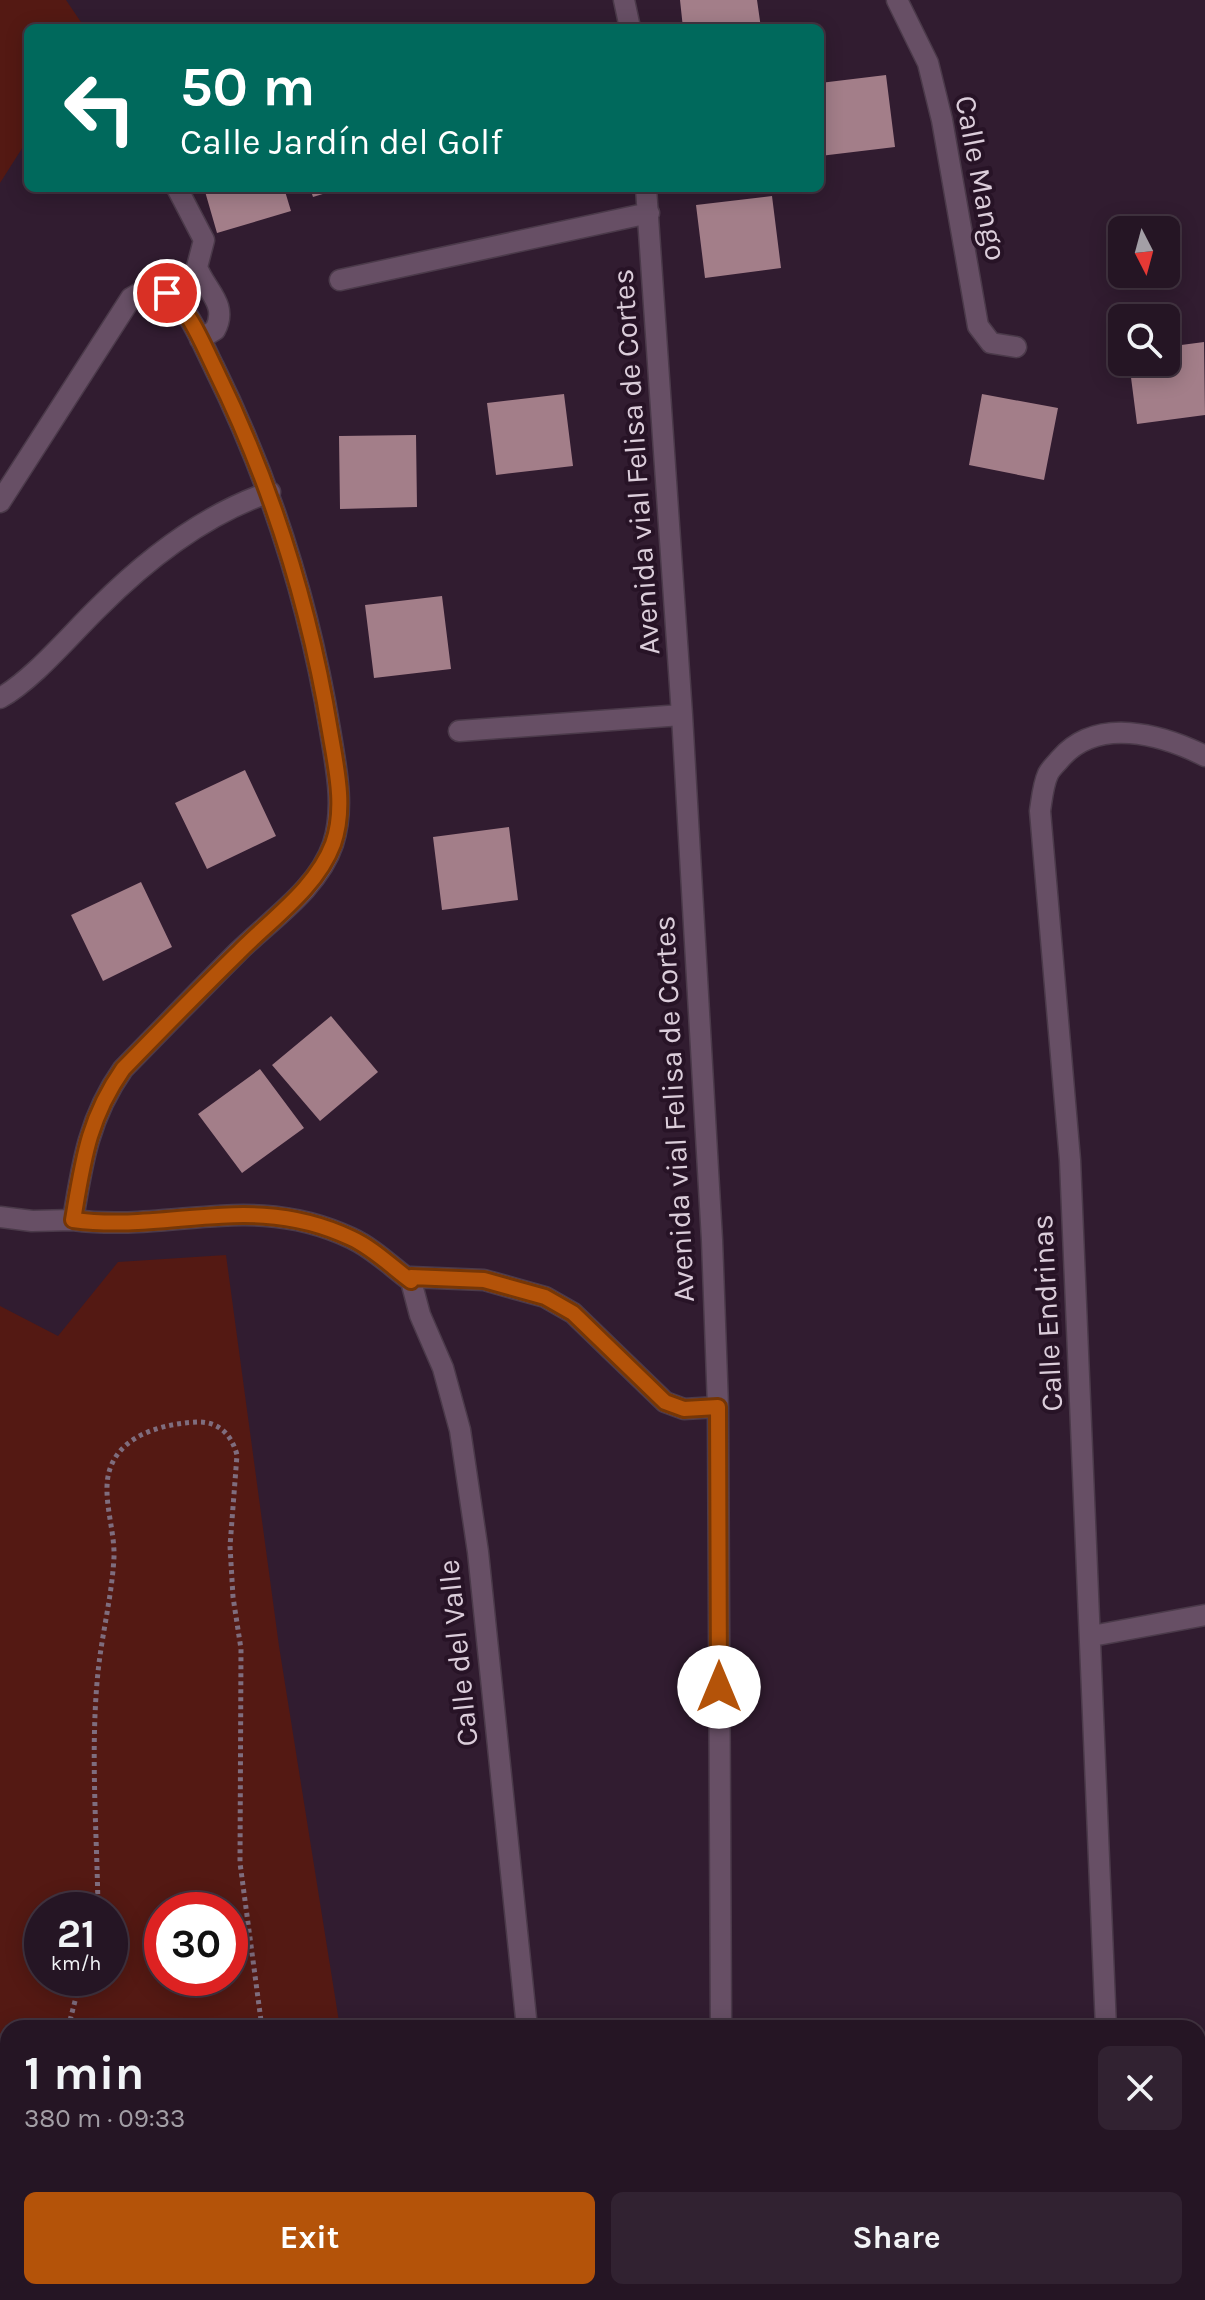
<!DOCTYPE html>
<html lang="en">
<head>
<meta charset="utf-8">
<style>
  :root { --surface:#251524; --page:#312231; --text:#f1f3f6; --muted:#a39fa6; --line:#423441; --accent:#b45309 }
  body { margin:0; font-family:Karla,sans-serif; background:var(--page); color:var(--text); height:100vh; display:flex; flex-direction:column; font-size:30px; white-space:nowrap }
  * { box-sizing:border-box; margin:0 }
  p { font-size:26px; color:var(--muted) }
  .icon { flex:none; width:44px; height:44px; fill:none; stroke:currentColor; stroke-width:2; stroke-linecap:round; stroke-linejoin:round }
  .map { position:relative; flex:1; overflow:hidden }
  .sheet { position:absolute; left:0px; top:2020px; width:1206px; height:280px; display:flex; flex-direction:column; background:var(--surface); border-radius:24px 24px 0 0; box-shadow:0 4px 20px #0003,0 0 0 2px var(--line) }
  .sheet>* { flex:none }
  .guide { position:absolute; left:24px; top:24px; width:800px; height:168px; border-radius:12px; box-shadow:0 4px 20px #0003,0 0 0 2px var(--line); background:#00695c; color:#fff; overflow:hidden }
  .needle { width:52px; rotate:174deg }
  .fabs { position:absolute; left:1108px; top:216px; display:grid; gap:16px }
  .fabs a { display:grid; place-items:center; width:72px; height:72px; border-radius:12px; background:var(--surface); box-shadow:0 4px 20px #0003,0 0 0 2px var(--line); font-size:40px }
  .speed { position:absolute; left:24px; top:1892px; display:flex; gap:16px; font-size:40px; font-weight:700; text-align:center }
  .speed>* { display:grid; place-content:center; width:104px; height:104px; border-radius:50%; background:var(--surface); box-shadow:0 4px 20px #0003,0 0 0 2px var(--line); line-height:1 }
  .speed small { font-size:20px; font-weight:400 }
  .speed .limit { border:12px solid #d22; background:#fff; color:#111 }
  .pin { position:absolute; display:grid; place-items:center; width:68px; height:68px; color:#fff; margin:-34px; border:4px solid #fff; border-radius:50%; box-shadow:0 2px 8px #0007 }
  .me { position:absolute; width:88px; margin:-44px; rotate:0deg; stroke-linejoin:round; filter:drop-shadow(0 0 6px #0008) }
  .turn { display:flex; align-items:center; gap:28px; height:168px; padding:0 24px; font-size:36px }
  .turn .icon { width:104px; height:104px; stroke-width:2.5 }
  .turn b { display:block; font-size:56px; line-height:68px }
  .round { display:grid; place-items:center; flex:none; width:84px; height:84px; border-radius:12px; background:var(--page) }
  .overview { display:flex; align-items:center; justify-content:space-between; height:136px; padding:0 24px }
  h1 { font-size:48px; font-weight:700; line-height:60px }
  .cta { display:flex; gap:16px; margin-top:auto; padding:16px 24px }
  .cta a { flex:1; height:92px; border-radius:12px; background:var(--accent); color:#fff; font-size:32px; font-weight:700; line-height:92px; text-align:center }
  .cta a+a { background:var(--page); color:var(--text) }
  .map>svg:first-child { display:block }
  .green { fill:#541913; fill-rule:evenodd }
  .building { fill:#a37e89 }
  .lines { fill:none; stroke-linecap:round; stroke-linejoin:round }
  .minor-casing { stroke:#4b3a4a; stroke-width:23 }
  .path { stroke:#7f6d7e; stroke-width:5; stroke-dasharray:4 4; stroke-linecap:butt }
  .minor { stroke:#674f65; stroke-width:20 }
  .route-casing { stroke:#753606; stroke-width:20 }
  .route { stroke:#b45309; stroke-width:14 }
  .labels { text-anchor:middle; stroke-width:8; stroke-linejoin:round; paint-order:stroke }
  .street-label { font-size:30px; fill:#dbcdda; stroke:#271326 }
</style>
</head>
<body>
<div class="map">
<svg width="1205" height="2300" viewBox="0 0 1205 2300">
  <rect width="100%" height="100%" fill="#311c30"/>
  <path class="green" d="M0,0h66l19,28h-57v111l-28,44z
    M226,1255l53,391 61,382h-332v264h347v8h-355v-994l58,30 60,-74zM42,1910h68v68h-68zM162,1910h68v68h-68z"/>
  <path class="building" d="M680,0h77l4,28h-78z
    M886,75l9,72 -75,9v-73z
    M204,188h80l7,23 -74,22z
    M310,188h29v1l-26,8z
    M772,196l9,72 -76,10 -9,-73z
    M1204,342l1,73 -68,9 -8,-62h37v-15z
    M564,394l9,72 -77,9 -9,-72z
    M982,394l76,14 -14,72 -75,-15z
    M416,435l1,72 -77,2 -1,-73z
    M442,596l9,73 -77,9 -9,-73z
    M245,770l31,66 -69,33 -32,-66z
    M509,827l9,73 -76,10 -9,-73z
    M141,882l31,65 -69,34 -32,-66z
    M331,1016l47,56 -58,49 -48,-56z
    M260,1069l44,59 -62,45 -44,-59z"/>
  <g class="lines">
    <g class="minor-casing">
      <path id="minor" d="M624,0l6,28
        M897,0l31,63 14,57 36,206 13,17 25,4
        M177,188l27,52 -7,27c8,23 32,37 18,63l-15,9
        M646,188l36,527 30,525 6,167 3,621
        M340,280l309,-67
        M0,502l131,-204c13,-9 31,-12 44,1 17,18 28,46 39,68 57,115 95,236 116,363 6,37 15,77 3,114 -15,45 -63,76 -95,108 -39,39 -77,78 -115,117 -34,48 -41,94 -50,151 98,13 179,-29 278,18 22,10 41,29 60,43
        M0,698c33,-18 71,-64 99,-91 48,-48 106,-93 171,-115
        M459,731l223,-16
        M0,1217l32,4 41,-1
        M411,1281l9,34 23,53 17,62 18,122 49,476
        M411,1281v-4l73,3 61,17 28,16 92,89 19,7 34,-2
        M1092,1636l113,-21
        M1106,2028l-36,-868 -30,-349c2,-13 3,-26 8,-37 3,-6 8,-10 12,-15 37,-43 101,-25 145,-3
        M1198,2055l7,-1
        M549,2292l1,8
        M770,2292l1,8
        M1146,2292l8,8"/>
    </g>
    <path class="path" d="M98,1910c-1,-79 -8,-159 0,-238 4,-39 14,-76 16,-115 1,-29 -14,-64 -3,-91 13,-33 56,-43 88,-44 21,0 33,14 38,33l-7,91 3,51 8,52 -1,214 22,165
      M68,2028l13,-50
      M51,2292l1,8
      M328,2292l3,8"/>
    <use href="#minor" class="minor"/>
  </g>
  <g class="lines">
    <g class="route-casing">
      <path id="route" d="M167,293c23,17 36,52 48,76 57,116 94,234 115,362 6,36 16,77 3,113 -17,45 -63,76 -95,109 -39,38 -77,77 -115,116 -35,50 -40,92 -50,151 98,13 179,-29 278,18 22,10 41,29 60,43v-4l73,3 61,17 28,16 92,89 19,7 34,-2 1,280"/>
    </g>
    <use href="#route" class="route"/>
  </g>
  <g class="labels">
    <g class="street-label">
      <text transform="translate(981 178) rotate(79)" y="10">Calle Mango</text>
      <text transform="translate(636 462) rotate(-94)" y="10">Avenida vial Felisa de Cortes</text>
      <text transform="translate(674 1109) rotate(-93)" y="10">Avenida vial Felisa de Cortes</text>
      <text transform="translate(1047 1313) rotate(-93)" y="10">Calle Endrinas</text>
      <text transform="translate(458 1653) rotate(-96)" y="10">Calle del Valle</text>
    </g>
  </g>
</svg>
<div class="fabs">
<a><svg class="needle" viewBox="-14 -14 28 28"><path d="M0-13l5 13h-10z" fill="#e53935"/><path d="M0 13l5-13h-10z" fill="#a39fa6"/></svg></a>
<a><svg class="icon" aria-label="search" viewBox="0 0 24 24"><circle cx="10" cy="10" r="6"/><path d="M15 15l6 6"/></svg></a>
</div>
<div class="speed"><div>21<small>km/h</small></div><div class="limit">30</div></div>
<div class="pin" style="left:167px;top:293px;background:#d93025"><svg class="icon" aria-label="arrive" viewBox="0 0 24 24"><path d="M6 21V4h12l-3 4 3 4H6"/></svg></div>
<svg class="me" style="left:719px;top:1687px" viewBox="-20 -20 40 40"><circle r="19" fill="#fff"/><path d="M0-13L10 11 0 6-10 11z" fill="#b45309"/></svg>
<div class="guide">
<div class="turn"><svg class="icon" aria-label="left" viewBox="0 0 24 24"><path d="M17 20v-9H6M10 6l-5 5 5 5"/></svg><div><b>50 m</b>Calle Jardín del Golf</div></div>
</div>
<section class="sheet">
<div class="overview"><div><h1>1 min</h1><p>380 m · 09:33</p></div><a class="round"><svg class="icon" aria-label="close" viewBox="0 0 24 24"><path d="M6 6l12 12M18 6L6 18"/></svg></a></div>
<div class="cta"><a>Exit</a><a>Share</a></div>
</section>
</div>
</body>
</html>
